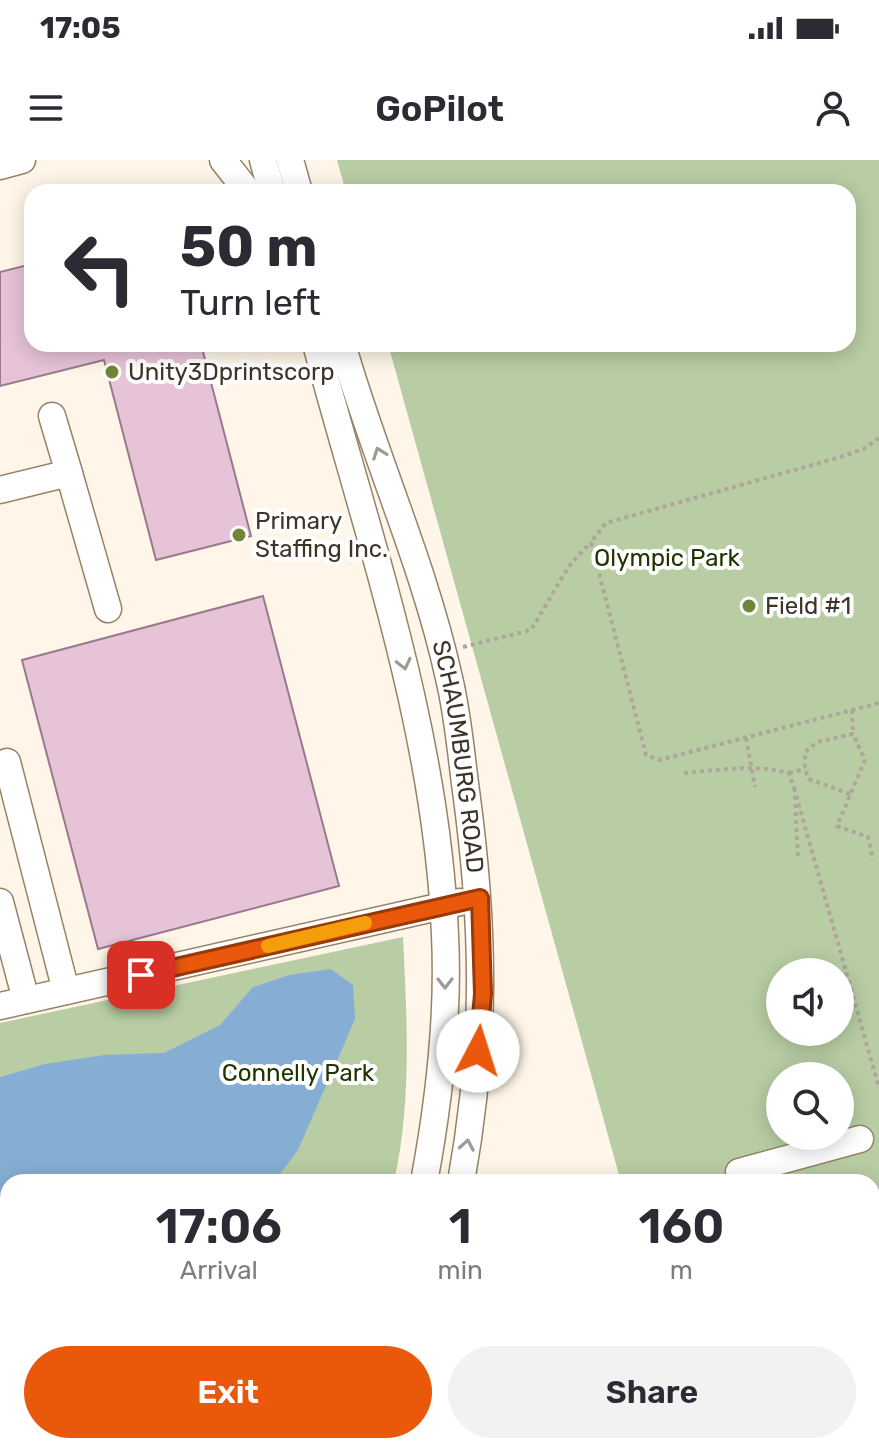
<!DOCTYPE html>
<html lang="en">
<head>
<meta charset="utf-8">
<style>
  :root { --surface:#fff; --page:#f2f2f3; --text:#2b2b33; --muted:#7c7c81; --accent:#ea580c }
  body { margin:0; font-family:Rubik,sans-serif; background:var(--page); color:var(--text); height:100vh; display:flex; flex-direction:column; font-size:30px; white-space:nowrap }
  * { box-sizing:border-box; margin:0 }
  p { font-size:26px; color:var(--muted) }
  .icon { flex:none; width:44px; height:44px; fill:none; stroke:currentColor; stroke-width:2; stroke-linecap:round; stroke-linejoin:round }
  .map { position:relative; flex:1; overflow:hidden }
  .sheet { position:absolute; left:0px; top:1014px; width:880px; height:280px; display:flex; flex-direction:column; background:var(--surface); border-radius:24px 24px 0 0; box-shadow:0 4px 20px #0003 }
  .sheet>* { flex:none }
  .banner { position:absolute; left:24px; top:24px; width:832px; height:168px; border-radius:24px; box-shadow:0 4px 20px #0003; background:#fff; color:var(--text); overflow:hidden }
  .buttons { position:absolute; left:766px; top:798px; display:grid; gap:16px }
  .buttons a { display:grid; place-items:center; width:88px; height:88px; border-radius:50%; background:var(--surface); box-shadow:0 4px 20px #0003; font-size:40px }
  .pin { position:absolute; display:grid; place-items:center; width:68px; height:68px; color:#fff; margin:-34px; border-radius:16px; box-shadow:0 4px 12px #0006 }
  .me { position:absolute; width:88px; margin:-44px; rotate:5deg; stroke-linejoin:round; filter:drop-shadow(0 0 6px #0008) }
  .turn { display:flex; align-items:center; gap:28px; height:168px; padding:0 24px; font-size:36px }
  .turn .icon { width:104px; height:104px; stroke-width:2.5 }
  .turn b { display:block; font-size:56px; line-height:68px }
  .eta { display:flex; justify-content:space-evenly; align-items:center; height:136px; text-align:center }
  .eta b { font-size:48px; font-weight:600; line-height:56px }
  .cta { display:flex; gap:16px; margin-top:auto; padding:16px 24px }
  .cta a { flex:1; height:92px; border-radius:48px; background:var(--accent); color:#fff; font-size:32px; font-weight:600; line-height:92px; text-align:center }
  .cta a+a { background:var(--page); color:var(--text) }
  .status { display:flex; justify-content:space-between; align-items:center; height:56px; padding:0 40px; background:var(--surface); direction:ltr }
  .status svg { height:22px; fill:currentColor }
  header { display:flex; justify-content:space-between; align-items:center; height:104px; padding:0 24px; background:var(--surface); font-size:36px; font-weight:600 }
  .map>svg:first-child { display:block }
  .green { fill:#b8cda4; fill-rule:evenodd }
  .water { fill:#86aed4 }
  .building { fill:#e6c3d7; stroke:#99798c; stroke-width:2 }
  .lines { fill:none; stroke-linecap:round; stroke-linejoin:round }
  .minor-casing { stroke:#978266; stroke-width:29 }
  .path { stroke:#afa69a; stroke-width:4; stroke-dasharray:4 4; stroke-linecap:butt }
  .minor { stroke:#fff; stroke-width:26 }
  .oneway { stroke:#9e9a94 }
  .route-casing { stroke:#983908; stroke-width:20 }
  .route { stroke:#ea580c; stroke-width:14 }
  .slow { stroke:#f59e0b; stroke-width:14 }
  .poi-dot { fill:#708536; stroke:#fff; stroke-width:3 }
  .labels { text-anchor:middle; stroke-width:8; stroke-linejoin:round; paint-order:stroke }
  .poi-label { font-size:24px; fill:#3e3529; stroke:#fff; text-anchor:start }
  .park-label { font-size:24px; fill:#203400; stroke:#fff }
  .street-label { font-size:24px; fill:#3e3529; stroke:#fff }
</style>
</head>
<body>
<div class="status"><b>17:05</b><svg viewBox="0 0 49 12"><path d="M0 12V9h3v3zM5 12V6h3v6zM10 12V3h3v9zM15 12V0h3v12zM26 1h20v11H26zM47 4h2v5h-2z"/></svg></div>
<header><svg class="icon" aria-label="menu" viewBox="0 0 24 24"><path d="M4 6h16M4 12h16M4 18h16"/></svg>GoPilot<svg class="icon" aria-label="person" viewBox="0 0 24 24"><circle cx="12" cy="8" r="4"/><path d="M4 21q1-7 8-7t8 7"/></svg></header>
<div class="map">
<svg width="879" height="1294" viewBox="0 0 879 1294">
  <rect width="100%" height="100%" fill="#fff6e9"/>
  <path class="green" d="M337,0h542v1294h-180l-3,-8h176v-264h-251l-233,-838h460v-152h-502zM780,812h60v60h-60zM780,916h60v60h-60z
    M403,777c4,83 9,164 -9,245h-386v130l-8,-2v-287z"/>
  <path class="water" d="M331,809l22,16 2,34 -57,131 -24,32h-266v30l-8,6v-141l45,-13 59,-9 60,-2 56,-28 33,-38 36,-12z"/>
  <path class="building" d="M32,104v80h169l50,192 -95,24 -52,-200 -104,26v-114z
    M263,436l76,290 -241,63 -76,-289z
    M8,1246v40h16l3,8h-27v-46z
    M512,1286h88v8h-87z"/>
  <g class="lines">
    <g class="minor-casing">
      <g id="minor">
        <path d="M223,0l25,32"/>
        <path d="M263,0l9,32"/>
        <path d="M290,0l9,32"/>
        <path d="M0,6l22,-6"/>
        <path d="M316,184c52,194 121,388 129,591 4,82 -6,167 -21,247"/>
        <path id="s1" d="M342,184c32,112 82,220 107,334 9,37 12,76 17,113 19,140 20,252 -5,391"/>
        <path d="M52,256l17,57"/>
        <path d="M0,330l69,-17 39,136"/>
        <path d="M7,602l59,229"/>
        <path d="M0,742l26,98"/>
        <path d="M0,846l460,-104"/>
        <path d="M739,1012l121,-33"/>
        <path d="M0,1195l8,-1"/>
        <path d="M161,1286l9,8"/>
        <path d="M331,1294l3,-8"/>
        <path d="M374,1294l4,-8"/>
      </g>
    </g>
    <path class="path" d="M879,278l-15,11 -27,9 -231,65 -15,19 55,213 13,5 220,-57
      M311,381l3,12
      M463,487l68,-17 38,-64 22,-24
      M852,550l1,24
      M746,578l9,49
      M684,613c35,-3 70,-9 105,0l5,15
      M789,613l16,-4
      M794,628l85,300
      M850,634l-41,-15 -4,-10v-17l12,-10 36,-8 12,26 -28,66 31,11 5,23
      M795,636l3,62"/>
    <use href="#minor" class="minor"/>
  </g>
  <defs><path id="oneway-chevron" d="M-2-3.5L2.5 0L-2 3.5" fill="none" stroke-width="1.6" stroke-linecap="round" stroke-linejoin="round" transform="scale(2)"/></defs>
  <g class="oneway">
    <use href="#oneway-chevron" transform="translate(379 293) rotate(-110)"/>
    <use href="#oneway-chevron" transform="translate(404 504) rotate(77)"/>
    <use href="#oneway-chevron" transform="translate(445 823) rotate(90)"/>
    <use href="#oneway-chevron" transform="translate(467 985) rotate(-80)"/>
  </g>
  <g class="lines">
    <g class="route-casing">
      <path id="route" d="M141,815l339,-77 3,96 -5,57"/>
    </g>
    <use href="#route" class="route"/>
    <path class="slow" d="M268,786l97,-23"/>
  </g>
  <g class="poi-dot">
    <circle cx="112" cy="212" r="8"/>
    <circle cx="239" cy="375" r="8"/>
    <circle cx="749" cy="446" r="8"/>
  </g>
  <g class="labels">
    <g class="poi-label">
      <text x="128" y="220">Unity3Dprintscorp</text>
      <text x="255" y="369">Primary<tspan x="255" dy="28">Staffing Inc.</tspan></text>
      <text x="765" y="454">Field #1</text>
    </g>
    <g class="park-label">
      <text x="667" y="406">Olympic Park</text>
      <text x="298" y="921">Connelly Park</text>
    </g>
    <g class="street-label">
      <text dy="8" stroke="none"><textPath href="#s1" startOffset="430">SCHAUMBURG ROAD</textPath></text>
    </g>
  </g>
</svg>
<div class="buttons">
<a><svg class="icon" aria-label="sound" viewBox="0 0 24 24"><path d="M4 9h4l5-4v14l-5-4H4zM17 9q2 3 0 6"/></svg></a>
<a><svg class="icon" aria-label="search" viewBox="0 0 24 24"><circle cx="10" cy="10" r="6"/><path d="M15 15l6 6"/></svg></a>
</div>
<div class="pin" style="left:141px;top:815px;background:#d93025"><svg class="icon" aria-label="arrive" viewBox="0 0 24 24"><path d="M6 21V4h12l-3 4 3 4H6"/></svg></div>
<svg class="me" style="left:478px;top:891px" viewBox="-20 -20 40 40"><circle r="19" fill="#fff"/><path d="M0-13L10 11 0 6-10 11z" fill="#ea580c"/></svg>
<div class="banner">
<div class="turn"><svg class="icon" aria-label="left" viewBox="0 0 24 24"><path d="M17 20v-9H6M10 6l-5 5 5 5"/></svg><div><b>50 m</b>Turn left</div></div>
</div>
<section class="sheet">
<div class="eta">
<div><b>17:06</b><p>Arrival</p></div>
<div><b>1</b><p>min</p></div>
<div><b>160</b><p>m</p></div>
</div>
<div class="cta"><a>Exit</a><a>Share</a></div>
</section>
</div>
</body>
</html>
